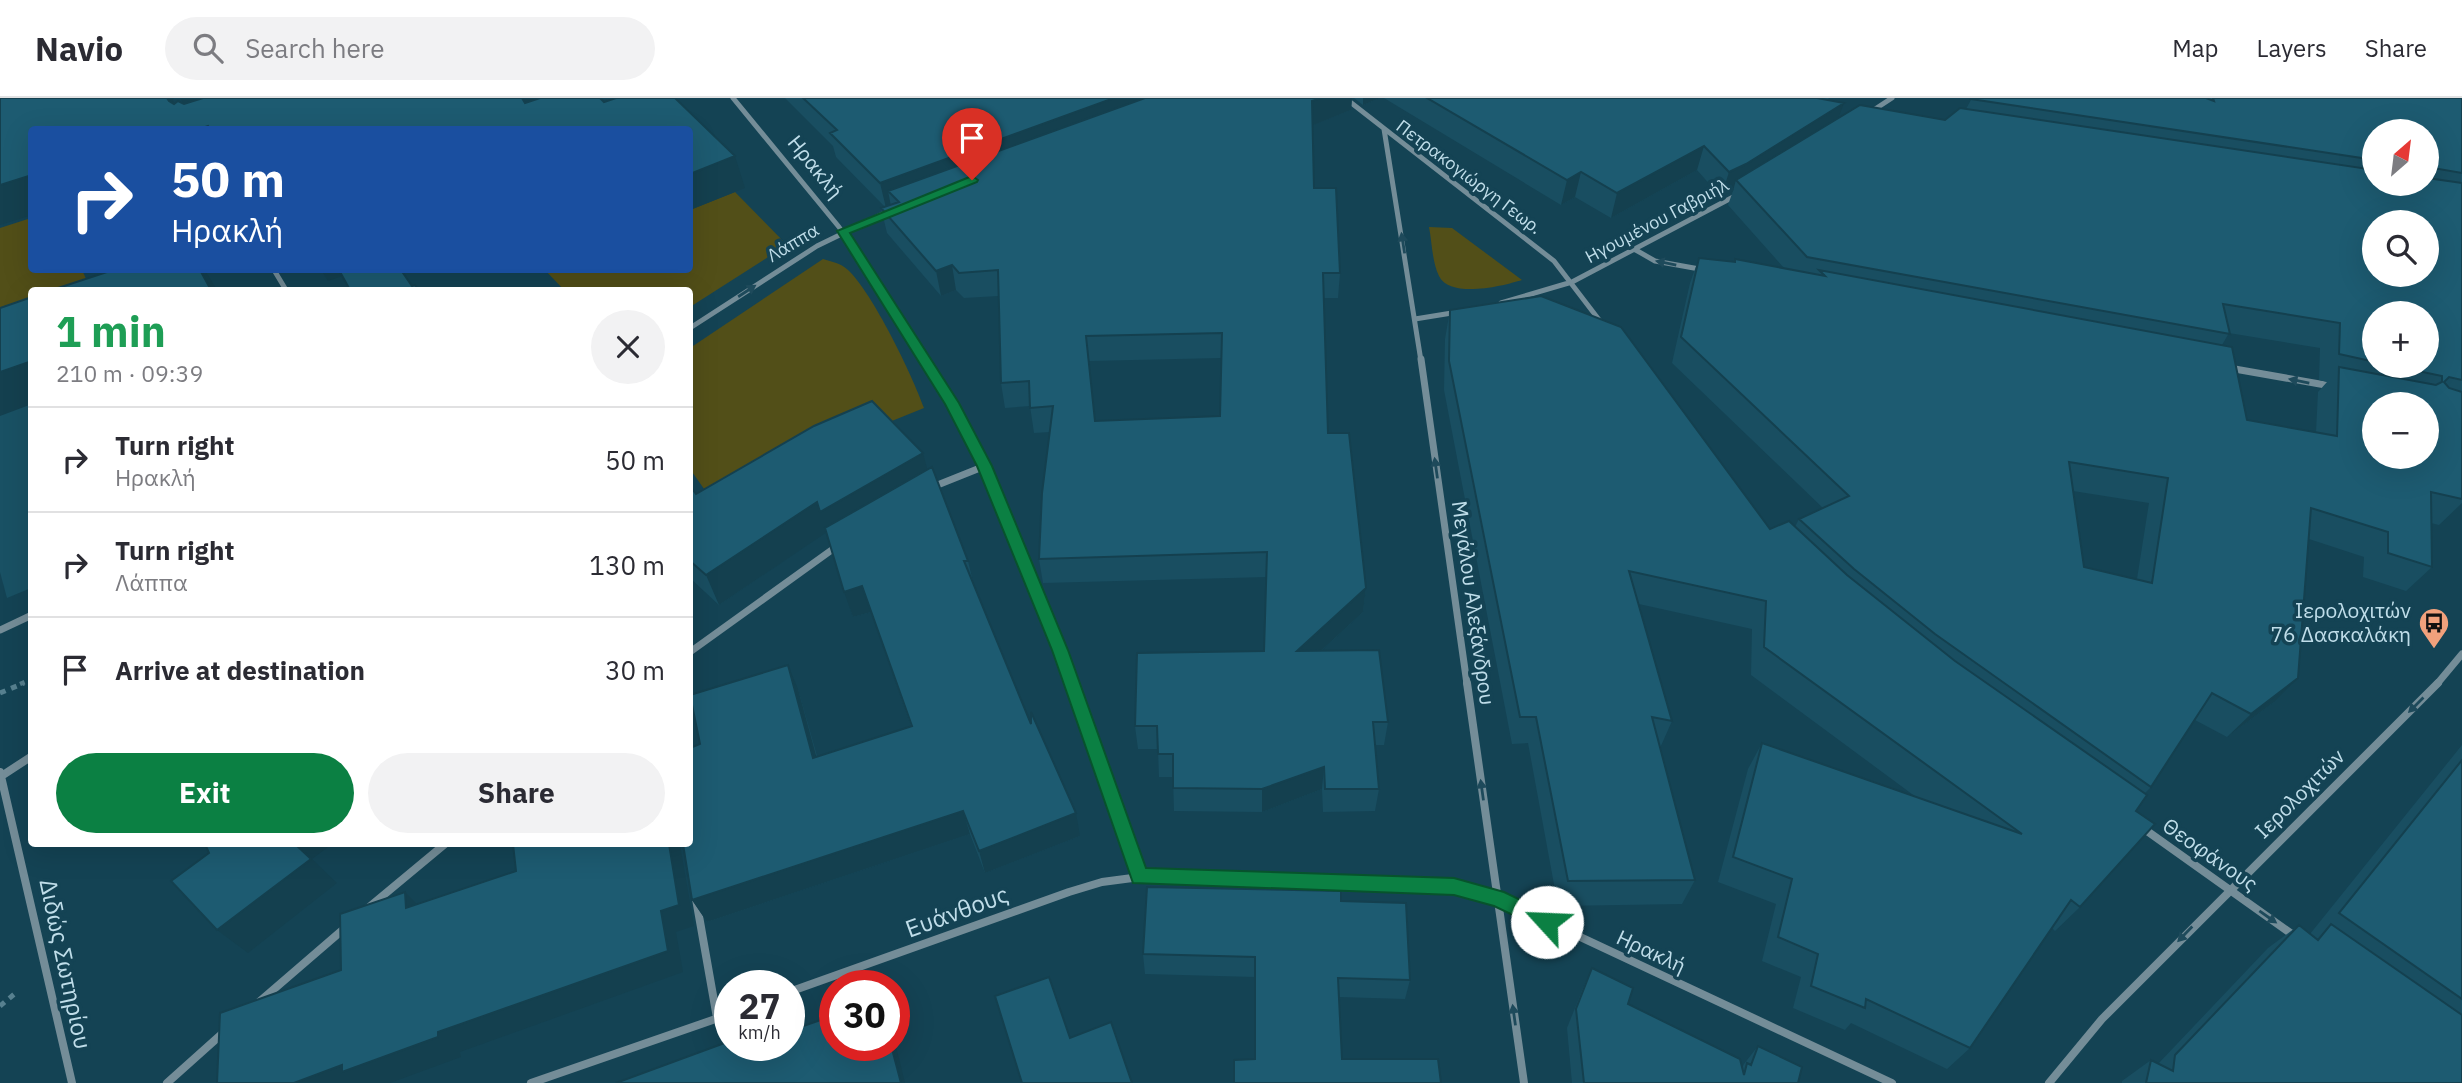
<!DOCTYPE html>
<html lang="en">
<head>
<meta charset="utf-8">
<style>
  :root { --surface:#fff; --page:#f2f2f3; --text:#2b2b33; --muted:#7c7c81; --line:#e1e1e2; --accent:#0b8043 }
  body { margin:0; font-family:"IBM Plex Sans",sans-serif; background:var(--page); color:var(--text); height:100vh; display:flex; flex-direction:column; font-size:26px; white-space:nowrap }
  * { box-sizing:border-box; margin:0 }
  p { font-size:23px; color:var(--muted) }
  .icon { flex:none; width:38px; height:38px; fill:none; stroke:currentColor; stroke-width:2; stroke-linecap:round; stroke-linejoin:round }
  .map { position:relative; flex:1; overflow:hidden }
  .panel { position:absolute; left:28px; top:189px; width:665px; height:560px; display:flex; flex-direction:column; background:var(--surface); border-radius:7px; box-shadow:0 7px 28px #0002 }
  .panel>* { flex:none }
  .guide { position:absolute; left:28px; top:28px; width:665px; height:147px; border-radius:7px; box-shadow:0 7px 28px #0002; background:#1a4fa0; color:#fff; overflow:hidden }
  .needle { width:46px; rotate:28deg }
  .buttons { position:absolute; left:2362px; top:21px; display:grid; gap:14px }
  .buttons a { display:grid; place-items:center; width:77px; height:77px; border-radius:50%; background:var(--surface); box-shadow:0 7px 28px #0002; font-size:35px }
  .speed { position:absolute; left:714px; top:872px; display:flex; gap:14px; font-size:35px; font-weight:700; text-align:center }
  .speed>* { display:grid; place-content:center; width:91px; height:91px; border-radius:50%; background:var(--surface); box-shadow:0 7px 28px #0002; line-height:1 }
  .speed small { font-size:18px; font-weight:400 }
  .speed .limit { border:10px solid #d22; background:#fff; color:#111 }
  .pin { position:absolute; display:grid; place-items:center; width:60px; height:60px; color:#fff; margin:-72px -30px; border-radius:50% 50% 50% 0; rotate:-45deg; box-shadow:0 0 7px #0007 }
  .pin .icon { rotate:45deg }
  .me { position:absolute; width:77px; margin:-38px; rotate:295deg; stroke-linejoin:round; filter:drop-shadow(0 0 5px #0008) }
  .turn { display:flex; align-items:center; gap:24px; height:147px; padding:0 28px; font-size:32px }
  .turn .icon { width:91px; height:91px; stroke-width:2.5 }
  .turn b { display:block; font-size:49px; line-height:60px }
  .round { display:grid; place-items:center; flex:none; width:74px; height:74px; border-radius:37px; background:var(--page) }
  .overview { display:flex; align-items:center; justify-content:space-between; height:119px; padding:0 28px }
  h1 { font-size:42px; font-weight:800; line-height:52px; color:#1e9e55 }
  .action { display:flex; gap:14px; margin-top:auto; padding:14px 28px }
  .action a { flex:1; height:80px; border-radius:42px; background:var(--accent); color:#fff; font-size:28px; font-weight:800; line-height:80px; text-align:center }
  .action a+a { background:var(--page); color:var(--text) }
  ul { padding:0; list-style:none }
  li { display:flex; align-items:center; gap:21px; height:105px; padding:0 28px; border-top:2px solid var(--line) }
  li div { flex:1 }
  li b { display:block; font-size:26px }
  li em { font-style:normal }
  header { display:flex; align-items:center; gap:42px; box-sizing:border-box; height:98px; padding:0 35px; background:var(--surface); border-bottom:2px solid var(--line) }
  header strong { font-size:33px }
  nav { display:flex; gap:38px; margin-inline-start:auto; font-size:24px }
  .search { width:490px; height:63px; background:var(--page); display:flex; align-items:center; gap:18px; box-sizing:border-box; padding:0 24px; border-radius:38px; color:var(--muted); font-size:26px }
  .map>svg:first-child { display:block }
  .built { fill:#195164 }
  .green { fill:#524f18 }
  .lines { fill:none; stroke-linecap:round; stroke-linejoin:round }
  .path-far1 { stroke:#57808f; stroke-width:4.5; stroke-dasharray:5 5; stroke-linecap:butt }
  .path { stroke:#57808f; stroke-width:5; stroke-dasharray:6 6; stroke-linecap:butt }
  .street-far2 { stroke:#748d98; stroke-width:5 }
  .street-far1 { stroke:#748d98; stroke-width:7 }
  .street { stroke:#748d98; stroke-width:8 }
  .wall { fill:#194e61; fill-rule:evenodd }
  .shaded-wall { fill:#14404f }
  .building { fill:#1d5b71; stroke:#14404f; stroke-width:2; fill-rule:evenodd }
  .oneway { fill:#1e4a5b }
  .route { fill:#0b8043; stroke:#07532c; stroke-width:2 }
  .labels { text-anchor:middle; stroke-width:7; stroke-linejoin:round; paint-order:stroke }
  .far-street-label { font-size:18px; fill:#bfdde9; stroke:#144354 }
  .street-label { font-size:21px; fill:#bfdde9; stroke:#144354 }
  .poi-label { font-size:21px; fill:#bfdde9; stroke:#144354; text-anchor:end }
  .near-street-label { font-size:24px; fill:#bfdde9; stroke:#144354 }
</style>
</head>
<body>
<header>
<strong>Navio</strong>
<div class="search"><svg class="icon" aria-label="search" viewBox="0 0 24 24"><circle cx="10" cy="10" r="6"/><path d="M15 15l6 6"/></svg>Search here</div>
<nav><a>Map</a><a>Layers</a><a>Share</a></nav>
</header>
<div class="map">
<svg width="2462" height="985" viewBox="0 0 2462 985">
  <rect width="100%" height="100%" fill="#144354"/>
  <path class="built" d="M31,241v249l-24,10 -7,-26v-222z"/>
  <path class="green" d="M735,94l52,53 -97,62v-17h-126l-19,-20h145v-60z
    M31,120l1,52h50l6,13 -21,7h-35l-1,13 -31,11v-86z
    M1429,129l23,1 70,52c-19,6 -72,19 -83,-4 -7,-14 -7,-34 -10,-49z
    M823,161c9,3 18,4 25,11 24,22 65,106 76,138l-99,40 -104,65 -31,-44v-121z"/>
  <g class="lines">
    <path class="path-far1" d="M20,586l12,-5"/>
    <path class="path" d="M0,595l24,-10
      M0,908l18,-15"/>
    <path class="street-far2" d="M733,0l106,129 88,134
      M1345,0l209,163 49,64
      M1869,15l23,-15
      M1384,31l37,232
      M1634,151l21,12 50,9
      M274,172l12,20
      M1501,205l71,-21 165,-87
      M1415,221l43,-7
      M690,230l127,-82 74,-36"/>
    <path class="street-far1" d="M926,261l63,118 83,207
      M1421,261l46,325
      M2229,270l102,18
      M930,390l55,-22
      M0,532l32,-15
      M690,554l150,-108
      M2437,586l25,-30"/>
    <path class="street" d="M1071,585l69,194 314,9 43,12 395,185
      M1467,585l57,400
      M0,674l72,311
      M0,679l32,-21
      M2140,728l156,111
      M696,801l21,119
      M368,810l77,-64
      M789,894l280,-100 33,-10 38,-5
      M259,904l87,-75
      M167,985l57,-51
      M531,985l199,-69
      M2049,985l53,-64 336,-336"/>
  </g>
  <path class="wall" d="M785,0h567l-1,12 -38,15 1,63 26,85 -2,25h-15l5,135 38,155 -3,24 -42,39 67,71 -4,23h-9l4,44 -4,22 -52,1 -1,-23 -60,23 -88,-1 -1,-34h-14l-1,-28h-20l-3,-23 129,-75 3,-74 -224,6 -4,-24 11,-127 -16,1 -4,-27 -25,2 -4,-25 -3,-87 -34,2 -8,-8 -15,6 -54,-63 -6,-25 4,-1 -49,-50 -3,-11zM1221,260l-1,58 -125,5 -6,-60z
    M1354,0h26l-17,7z
    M1384,0h445l-2,2 12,18 106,2 21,-11 6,-11h490v405l-23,22 -8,-2 1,44 -26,24 -43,-14 1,-20 -55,-18 -35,163 -47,35 -32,-17 -44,67 -6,6 -9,18 -56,96 -25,24 -3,-3 -82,120 -23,21 -96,-46 -6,7 -52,-22 8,-31 -39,-16 14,-57 -58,-22 30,-113 14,-26 154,54 -165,-122 1,-46 -113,-25 33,117 -12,27 35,132 -13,24 -124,2 -30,-163 -16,1 -68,-354 1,-51 5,-29 320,219 25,-2 4,-8 24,-11 -151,-145 18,-80 9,-25 35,4 1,-3 49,9 -56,-63 5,-14 -12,6 -24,-27 -86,48 -36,-21 -14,8zM2375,33h52v53h-52zM2375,215l52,53h-52zM2229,235l91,15 -1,32 8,2 -9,10 -2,40 -69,-12 -25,-75zM2073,393l76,12 -12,76 -53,-12z
    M927,372l41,91 6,25 57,138 49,112 -95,37 -15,-39 -263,88 -15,-22 8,-156 98,-55 19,67 94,-30 -40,-114 -18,5 -27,-85 -107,73 -29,-27v-92l6,8z
    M2462,647v338h-340v-2l29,-21 7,4 110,-116 31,-23 11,9z
    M1341,803l69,79 -5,19 -66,-2 3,62h-87v-82l-110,-3 -2,-20z
    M1592,870l36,36 114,64 2,-4 14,-18 40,37h-226l-5,-55 16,-40z"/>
  <path class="shaded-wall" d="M167,0h7l-1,2 15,30z
    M180,0h107l-88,29z
    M522,0h62l-48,32z
    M1114,0h47l-273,93 3,15 -5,2 -6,-25z
    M1321,0h31l-1,12 -40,16 1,-25z
    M1363,0h17l-17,7z
    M1844,5l-9,24 -99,53 -3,11 -12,6 8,-25z
    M208,28l2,4h-13z
    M1704,48l-7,24 -86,48 6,-25z
    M735,58l10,32 -55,22v-36z
    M1581,74l-6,25 -14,8 6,-25z
    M32,77v40l-32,10v-40z
    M952,167l4,25 -15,6 -5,-25z
    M200,172h5l12,20h-6z
    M321,172h20l4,5 -17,6z
    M32,263v43l-32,12v-44z
    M923,355l8,30 -104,49 -108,73 -13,-30 111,-73z
    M862,488l9,26 -18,5 -9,-25z
    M1366,490l-3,24 -68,63 2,-24z
    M788,567l10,24 25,92 -10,-23z
    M2298,580l-24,24 -47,35 24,-23z
    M1324,669l-2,22 -60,23v-23z
    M963,713l7,23 -263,88 -15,-22z
    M1076,715l4,23 -95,37 -6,-22z
    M295,746h37l-20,15 25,24 -89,70 -31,-23z
    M669,746h12l-1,1 14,81 -18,6 7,40 -223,80 1,5 -71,26h-96l144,-51 223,-121z
    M405,794l22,22 -21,-6z
    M894,940l11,45h-4l-10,-38h3z
    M734,947h3l9,13 -11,-7z"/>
  <path class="building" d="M0,0h167l2,3 5,3 4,-3 6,3 19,-6h319l3,5 15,-5h60l4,4 12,-4h59l60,58 -45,18v-44h-480l-2,-4 -11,4h-165v45l-32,10z
    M803,0h311l-234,85 -50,-50 7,-3z
    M1145,0h176l-9,3 2,87h22l4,85h-17l5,160h21l17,155 -69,63 82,-1 9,72h-15l6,67h-54l-1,-22 -62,22 -89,-1v-34h-15l-1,-28h-22l2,-73 127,-2 3,-99 -228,7 3,-66 11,-87 -23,2 -1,-27 -28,2 -3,-113 -39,3 -7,-8 -16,6 -55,-63 18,-6 -11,-11zM1222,235l-2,83 -125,5 -9,-85z
    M1427,0h390l27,5 -98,61 -17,8 -25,-26 -87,47 -36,-21 -14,8z
    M1972,0h234l8,3 -1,-3h249v75l-35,-6v-36h-52v29l-404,-61z
    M1860,7l85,15 15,-12 415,62v14h52v-6l35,5v197l-13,-3 -5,5 5,6 13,4v107l-31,-7 1,75 -44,-14v-21l-77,-24 -13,170 -47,36 -39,-21 -61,94 -216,-153 -81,-65 -55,-50 50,-23 -168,-159 18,-79 36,4v-3l90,17 -6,-6 413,77 15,73 90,16 2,-69 97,18 6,-3v-6l-48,-10h33v-53h-52v49l-36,-8 1,-31 -117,-19 7,30 -423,-77 -71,-77zM2375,124h52v53h-52zM2375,306h52v53h-52zM2069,364l99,16 -16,105 -68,-16z
    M113,172h87l11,20h-159z
    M339,172h62l11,16 3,-1 3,5h-68z
    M1541,198l80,31 149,202 19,-8 58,54 108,86 192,134 -11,16 19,13 -75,83 -9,-7 -101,148 -104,-49 -1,9 -54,-22 7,-32 -40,-17 14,-58 -59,-22 29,-114 260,91 -258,-187 2,-46 -137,-30 43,150 -20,-4 43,163 -127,1 -32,-164h-16l-71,-356 1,-51z
    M32,199v64l-32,11v-64z
    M872,303l51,52 -103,59 -3,-10 -111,73 -16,-14v-75l6,8 118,-68z
    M932,369l36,94h-4l67,163v-12l45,101 -97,38 -16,-40 -271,89 -9,-56h7v-96l10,-4 -10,-49 98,-30 25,93 99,-32 -50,-140 -18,6 -19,-64z
    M2462,662v239l-123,-86z
    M205,746h90l16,15 -94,71 -46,-49 38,-28z
    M513,746h156l10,61 -18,6 7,40 -230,81v5l-96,35v-7l-48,18h-77l3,-70 121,-43 -1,-56 65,-22 1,16 110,-37z
    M1147,789l194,4v10l65,2 4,77 -72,-2 4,81h96l3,24h-207v-23l21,-1v-102l-112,-3z
    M2331,826l131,91v68h-316l5,-23 22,11 2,-16 124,-130 19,15z
    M1592,870l41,20 -5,16 112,55 4,16 3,-12 4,2 7,-19 44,21 -4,16h-214l-8,-74z
    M1049,879l21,61 41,-16 21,61h-110l-27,-87z
    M835,917v30h56l10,38h-285l114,-42v4h4l1,6 18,-6h36v-14z"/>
  <defs><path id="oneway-solid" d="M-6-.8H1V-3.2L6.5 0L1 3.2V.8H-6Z" transform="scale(1.75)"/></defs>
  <g class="oneway">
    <use href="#oneway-solid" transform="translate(1403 145) rotate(-99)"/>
    <use href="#oneway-solid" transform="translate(1666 165) rotate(-168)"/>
    <use href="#oneway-solid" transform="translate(747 193) rotate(-33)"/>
    <use href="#oneway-solid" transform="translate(2299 283) rotate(-169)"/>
    <use href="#oneway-solid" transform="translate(1436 370) rotate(-98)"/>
    <use href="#oneway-solid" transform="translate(2416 607) rotate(135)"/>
    <use href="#oneway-solid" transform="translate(1482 692) rotate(-98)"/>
    <use href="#oneway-solid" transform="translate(2268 819) rotate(35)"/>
    <use href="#oneway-solid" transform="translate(2185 836) rotate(134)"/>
    <use href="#oneway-solid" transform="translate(1514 917) rotate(-98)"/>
  </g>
  <path class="route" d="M972,78l6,4 -1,2 -127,51 109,170 33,63 76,184 78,218 308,10 50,14 50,24 3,6 -3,6 -7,3 -53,-25 -40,-11 -321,-12 -81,-233 -75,-184 -32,-62 -108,-173z"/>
  <defs>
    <g id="bus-pin" transform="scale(1.575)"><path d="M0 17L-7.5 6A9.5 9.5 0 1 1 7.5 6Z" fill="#f1a17c" stroke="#144354"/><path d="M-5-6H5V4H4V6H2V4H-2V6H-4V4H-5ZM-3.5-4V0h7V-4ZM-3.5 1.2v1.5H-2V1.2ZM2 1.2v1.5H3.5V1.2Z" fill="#111"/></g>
  </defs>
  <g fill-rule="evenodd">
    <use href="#bus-pin" x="2434" y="525"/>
  </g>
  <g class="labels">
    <g class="far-street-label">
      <text transform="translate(1469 79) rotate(37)" y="6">Πετρακογιώργη Γεωρ.</text>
      <text transform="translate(1657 123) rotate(-28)" y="6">Ηγουμένου Γαβριήλ</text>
      <text transform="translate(793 145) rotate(-31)" y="6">Λάππα</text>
    </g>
    <g class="street-label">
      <text transform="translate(815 69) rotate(51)" y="7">Ηρακλή</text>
      <text transform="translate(1473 505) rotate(82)" y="7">Μεγάλου Αλεξάνδρου</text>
      <text transform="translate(2300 696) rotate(-45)" y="7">Ιερολοχιτών</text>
      <text transform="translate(2210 757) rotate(35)" y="7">Θεοφάνους</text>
      <text transform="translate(1651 854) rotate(25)" y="7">Ηρακλή</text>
    </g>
    <g class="poi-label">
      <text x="2411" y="520">Ιερολοχιτών<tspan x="2411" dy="24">76 Δασκαλάκη</tspan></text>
    </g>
    <g class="near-street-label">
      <text transform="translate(957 814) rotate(-20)" y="8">Ευάνθους</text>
      <text transform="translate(65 866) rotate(78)" y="8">Διδώς Σωτηρίου</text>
    </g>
  </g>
</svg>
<div class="buttons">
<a><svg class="needle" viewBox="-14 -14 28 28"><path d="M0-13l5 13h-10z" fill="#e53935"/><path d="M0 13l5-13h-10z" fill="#7c7c81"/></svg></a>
<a><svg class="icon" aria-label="search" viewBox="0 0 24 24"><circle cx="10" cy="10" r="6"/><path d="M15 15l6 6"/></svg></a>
<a>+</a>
<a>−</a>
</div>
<div class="speed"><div>27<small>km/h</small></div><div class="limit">30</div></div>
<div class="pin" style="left:972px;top:82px;background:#d93025"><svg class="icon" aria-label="arrive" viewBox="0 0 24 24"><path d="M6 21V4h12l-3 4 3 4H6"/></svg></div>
<svg class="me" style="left:1547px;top:824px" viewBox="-20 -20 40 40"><circle r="19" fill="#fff"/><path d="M0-13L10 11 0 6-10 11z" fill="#0b8043"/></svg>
<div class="guide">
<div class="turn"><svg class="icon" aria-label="right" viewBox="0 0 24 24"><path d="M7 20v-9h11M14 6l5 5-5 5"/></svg><div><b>50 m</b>Ηρακλή</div></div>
</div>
<section class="panel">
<div class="overview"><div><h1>1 min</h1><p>210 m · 09:39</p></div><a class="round"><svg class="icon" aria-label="close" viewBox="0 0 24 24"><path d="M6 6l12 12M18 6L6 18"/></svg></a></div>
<ul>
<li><svg class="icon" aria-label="right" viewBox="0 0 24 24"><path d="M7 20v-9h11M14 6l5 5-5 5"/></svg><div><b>Turn right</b><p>Ηρακλή</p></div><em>50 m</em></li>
<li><svg class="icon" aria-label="right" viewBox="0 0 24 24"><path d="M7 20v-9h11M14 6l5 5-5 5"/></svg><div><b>Turn right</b><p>Λάππα</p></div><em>130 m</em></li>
<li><svg class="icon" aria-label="arrive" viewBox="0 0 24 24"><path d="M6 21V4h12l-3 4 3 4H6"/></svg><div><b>Arrive at destination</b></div><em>30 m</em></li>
</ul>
<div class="action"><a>Exit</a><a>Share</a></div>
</section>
</div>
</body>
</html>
